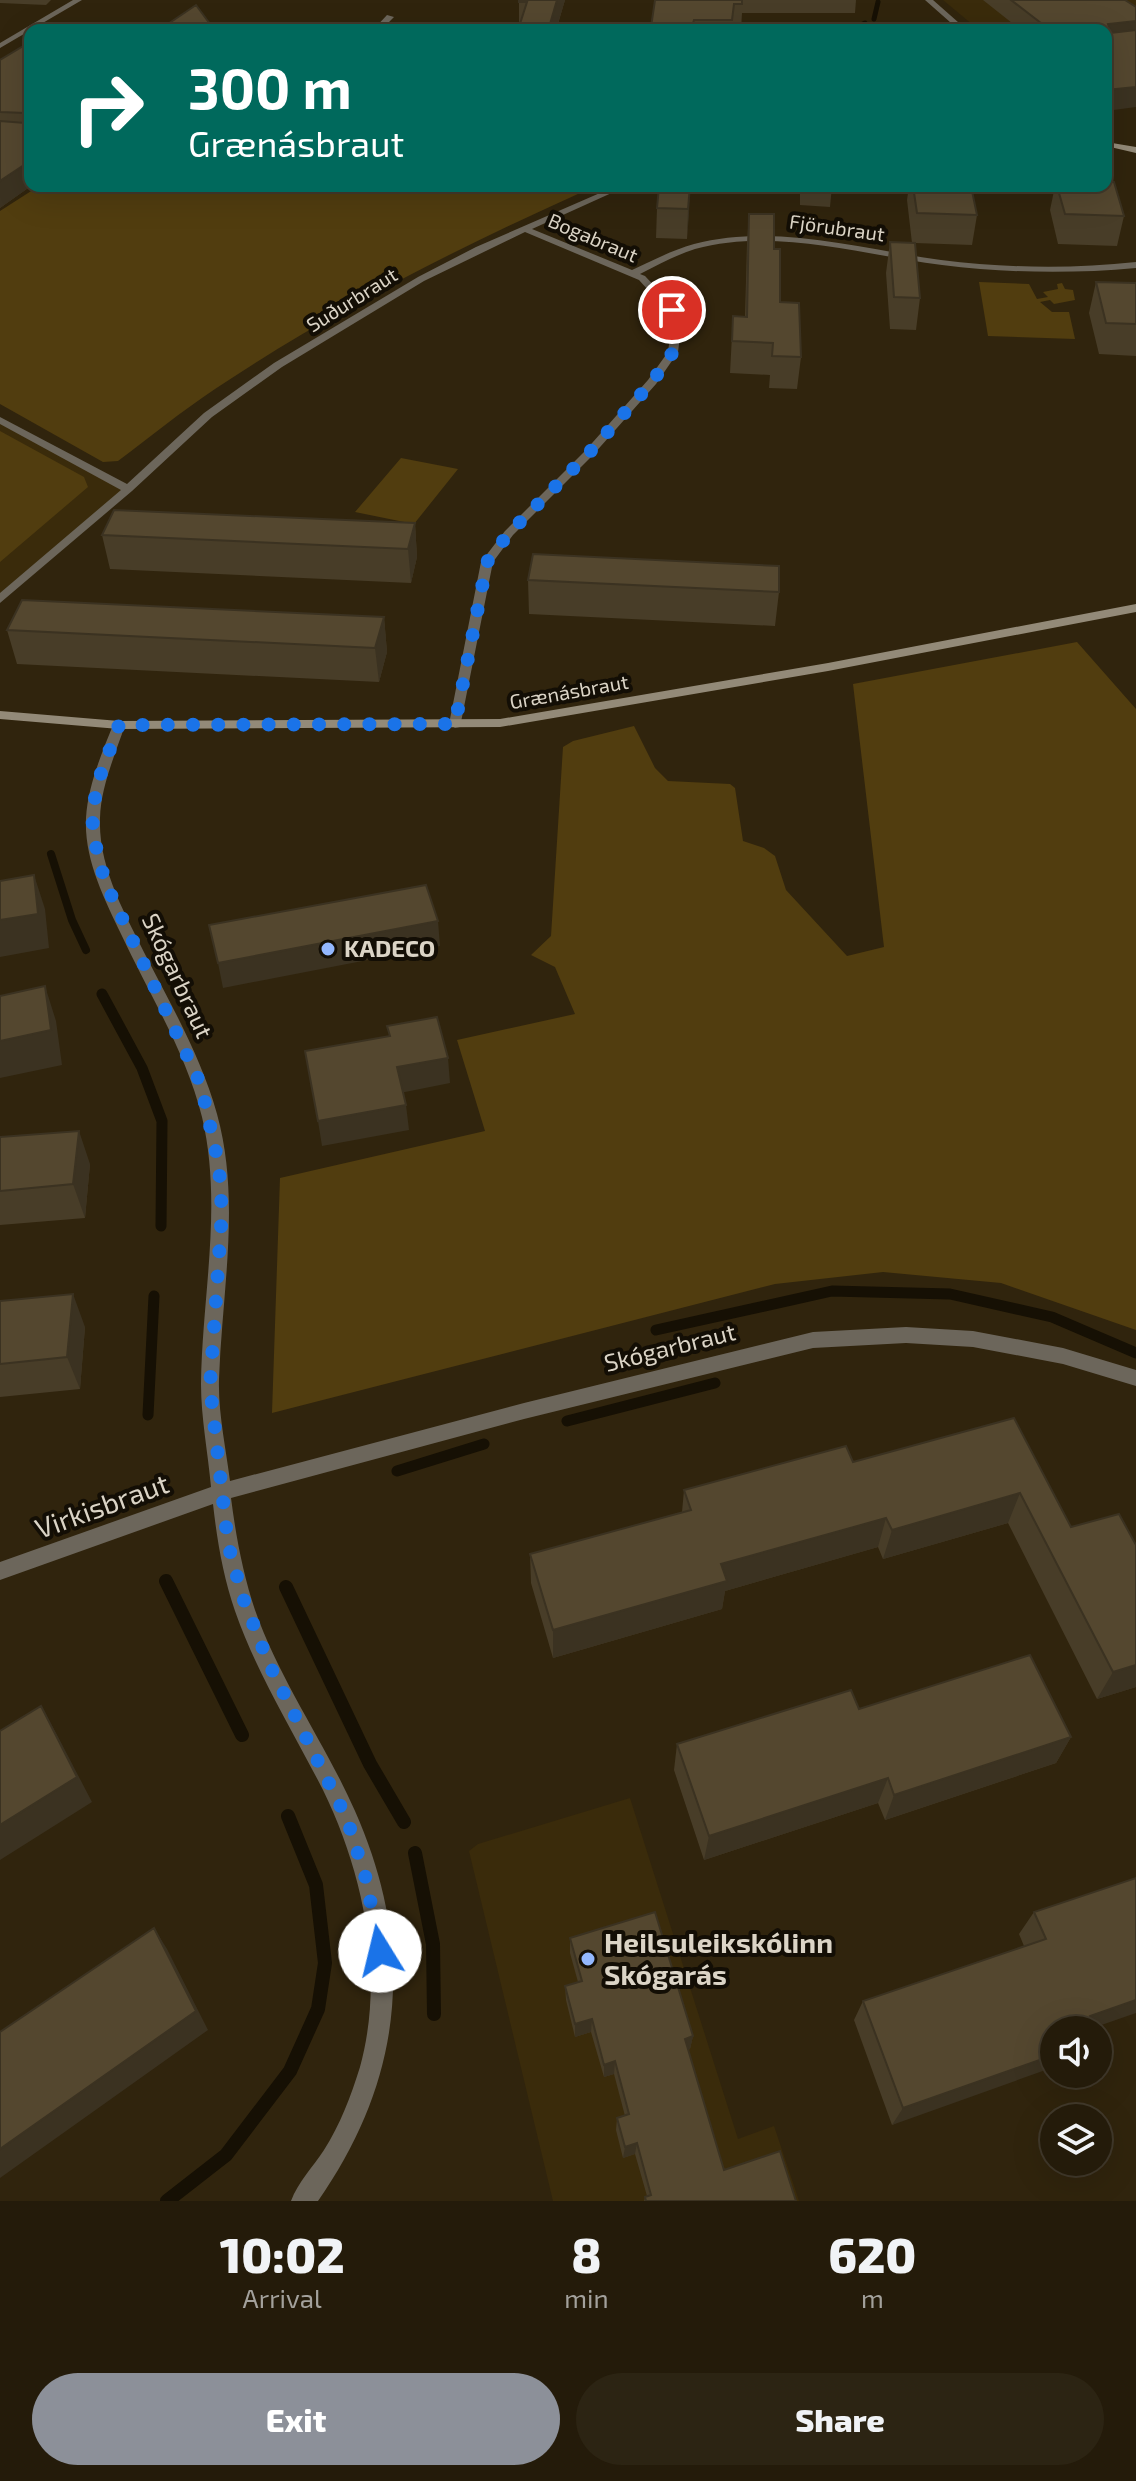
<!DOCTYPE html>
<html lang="en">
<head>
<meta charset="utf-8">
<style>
  :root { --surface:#241b0a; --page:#2c2413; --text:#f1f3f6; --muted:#a3a19c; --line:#41392b; --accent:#8c9099 }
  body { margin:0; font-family:"Exo 2",sans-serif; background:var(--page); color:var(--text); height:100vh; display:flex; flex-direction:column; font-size:30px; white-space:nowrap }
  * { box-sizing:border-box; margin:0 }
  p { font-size:26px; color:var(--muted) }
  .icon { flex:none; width:44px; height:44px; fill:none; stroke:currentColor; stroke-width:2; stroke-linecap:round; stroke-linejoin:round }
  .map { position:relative; height:2201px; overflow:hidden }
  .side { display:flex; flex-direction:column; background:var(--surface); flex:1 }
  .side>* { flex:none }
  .guide { position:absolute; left:24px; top:24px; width:1088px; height:168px; border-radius:16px; box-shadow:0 8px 32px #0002,0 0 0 2px var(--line); background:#00695c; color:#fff; overflow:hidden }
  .tools { position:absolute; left:1040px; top:2016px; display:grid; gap:16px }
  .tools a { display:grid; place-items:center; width:72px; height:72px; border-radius:50%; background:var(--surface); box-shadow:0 8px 32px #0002,0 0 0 2px var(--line); font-size:40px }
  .pin { position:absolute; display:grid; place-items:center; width:68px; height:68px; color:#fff; margin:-34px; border:4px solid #fff; border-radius:50%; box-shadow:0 2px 8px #0007 }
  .me { position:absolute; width:88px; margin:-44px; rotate:351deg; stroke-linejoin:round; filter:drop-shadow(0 0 6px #0008) }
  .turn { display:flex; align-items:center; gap:28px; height:168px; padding:0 32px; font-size:36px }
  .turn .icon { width:104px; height:104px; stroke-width:2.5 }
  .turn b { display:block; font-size:56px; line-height:68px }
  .eta { display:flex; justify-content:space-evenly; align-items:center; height:136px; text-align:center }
  .eta b { font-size:48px; font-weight:800; line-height:56px }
  .action { display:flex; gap:16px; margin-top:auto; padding:16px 32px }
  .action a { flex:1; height:92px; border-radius:48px; background:var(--accent); color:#fff; font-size:32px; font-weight:800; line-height:92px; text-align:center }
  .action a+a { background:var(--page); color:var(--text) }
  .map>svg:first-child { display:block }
  .built { fill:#3a2b0b }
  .green { fill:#513d0f }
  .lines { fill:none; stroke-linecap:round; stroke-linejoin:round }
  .stream-far3 { stroke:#161004; stroke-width:5 }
  .stream-far2 { stroke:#161004; stroke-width:8 }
  .stream-far1 { stroke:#161004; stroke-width:11 }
  .stream { stroke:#161004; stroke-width:14 }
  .lane { fill:#6c665b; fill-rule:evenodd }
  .street { fill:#6c665b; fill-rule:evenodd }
  .secondary { fill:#938a78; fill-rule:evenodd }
  .wall { fill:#483d28 }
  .shaded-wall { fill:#3b3221 }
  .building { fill:#54472f; stroke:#3b3221; stroke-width:2 }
  .route { stroke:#1a73e8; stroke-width:14; stroke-dasharray:0 25.2 }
  .poi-dot { fill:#93b7fd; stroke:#130e05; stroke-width:3 }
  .labels { text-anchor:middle; stroke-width:8; stroke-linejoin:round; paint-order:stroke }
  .far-street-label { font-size:20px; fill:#dbd4c6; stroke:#130e05 }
  .poi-label { font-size:24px; font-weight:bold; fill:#dbd4c6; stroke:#130e05; text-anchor:start }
  .street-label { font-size:24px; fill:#dbd4c6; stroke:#130e05 }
  .near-street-label { font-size:28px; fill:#dbd4c6; stroke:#130e05 }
  .near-poi-label { font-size:28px; font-weight:bold; fill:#dbd4c6; stroke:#130e05; text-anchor:start }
</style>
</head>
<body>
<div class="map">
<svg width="1136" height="2201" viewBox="0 0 1136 2201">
  <rect width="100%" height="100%" fill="#30240d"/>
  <path class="built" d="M943,0h193v54l-30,-24h-127z
    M0,420l128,69 -128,110z
    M630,1798l108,341 36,-13 25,75h-246l-84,-350 9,-7z"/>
  <path class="green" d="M39,186h551l1,2c-129,58 -258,122 -376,201 -33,22 -65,48 -97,72l-15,1 -103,-58v-193z
    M979,282l50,2 8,15 11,-2 -5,-5 15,-3 -1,-5 5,-1 3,6 8,1 2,10 -21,4 -4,-4 -10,2 12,10h17l6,27 -87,-3z
    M0,431l84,46 4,10 -88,75z
    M401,458l57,11 -44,55 -59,-12z
    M1077,642l59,67v621l-135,-47 -118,-11 -108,12 -503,129 8,-235 205,-47 -28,-91 118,-26 -20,-47 -24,-12 20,-19 12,-189 10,-6 61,-15 21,42 13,13 62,3 5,4 8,53 21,7 11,8 11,34 61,66 37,-9 -31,-263z"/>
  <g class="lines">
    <path class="stream-far3" d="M874,19l4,-17
      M851,30l14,-7"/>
    <path class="stream-far2" d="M51,854l21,66 14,30"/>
    <path class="stream-far1" d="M102,994l40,74 20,53 -1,105
      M656,1330l176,-39 118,3 102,23 84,36
      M148,1415l6,-119
      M567,1421l148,-38
      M397,1471l87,-27"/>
    <path class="stream" d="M166,1581l76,154
      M286,1587l84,177 34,58
      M415,1853l18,91 1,70
      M167,2201l59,-46 64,-84 28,-62 7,-46 -9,-78 -28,-69"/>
    <path class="lane" d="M387,15l7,2 -13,13h-8z
      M36,23l26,5 4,2 -33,-3z"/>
    <path class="street" d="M73,0h9l-82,48v-5z
      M925,0h8l34,30h-8z
      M616,186h11l-95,43 100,41c20,-9 40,-20 62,-26 82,-21 166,5 247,16 65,8 130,9 195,2v6c-65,6 -129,5 -194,-3 -80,-10 -166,-38 -247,-16 -19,6 -37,16 -55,25l5,2 32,34 4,19 -3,23 -22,32 -63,71 -80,80 -20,27 -33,165 -5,1 -6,-4 32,-162 24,-31 80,-80 63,-71 20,-28 3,-23 -4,-18 -28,-31 -114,-48 -101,49 -142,86 -70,50 -80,74 -132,112v-10l121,-103 -121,-66v-7l127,67 77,-71 70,-50 144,-86 58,-30z
      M119,721l6,4c-10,30 -24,61 -25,93 -2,50 26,98 48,142 26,50 54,100 69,154 24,86 5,177 2,265 -1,34 7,69 11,102l294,-78 289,-71 93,-5 67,4 90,17 73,22v16l-73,-22 -90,-17 -67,-4 -93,5 -289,71 -293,79c5,39 12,76 24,112 25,71 70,133 100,201 61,138 49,267 -37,390h-27c7,-19 22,-34 33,-51 16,-25 27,-54 36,-83 25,-91 4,-193 -37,-277 -30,-59 -66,-116 -88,-179 -12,-35 -18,-71 -22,-107l-213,76v-18l211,-75c-3,-34 -10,-69 -10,-103 1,-89 22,-178 1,-267 -16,-65 -53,-123 -81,-183 -17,-36 -37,-75 -35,-116 2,-32 15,-63 27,-93z"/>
    <path class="secondary" d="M1106,142l30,5v6l-30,-7z
      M1136,604v8l-308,59 -328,56 -381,2 -119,-10v-8l119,10 381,-2 328,-56z"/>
  </g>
  <path class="wall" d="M0,0h51l-5,5 -46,-2z
    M565,0l-7,24 93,3 4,-27h201l-1,13h-113l-1,17h-223l1,-4v-24z
    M983,0h142l-19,30h-85z
    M30,42l1,144 -31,22v-148z
    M690,186l-3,53 -31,-1 1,-30z
    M800,186h32l-2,21 -30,-2z
    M909,186h62l6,29 -5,30 -57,-2 5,55 -4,32 -26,-1 -4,-56 4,-31 22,1 -5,-43z
    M1055,186h51l18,30 -7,30 -59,-2 -8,-34z
    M749,214l25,35 6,53 21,55 -4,32 -28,-1 1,-13 -40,-2 3,-57 12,1 2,-73z
    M1096,282l40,1v73l-37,-2 -10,-41z
    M415,523l2,34 -6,26 -301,-14 -8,-34z
    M528,580l251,12 -4,34 -246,-12z
    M384,617l3,35 -8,30 -362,-18 -10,-34z
    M0,1137l90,27 -5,54 -85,7z
    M0,1301l85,26 -5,62 -80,8z
    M1014,1418l122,269 -39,12 -89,-176 -125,36 -5,-12 -153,44 -3,18 -169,49 -22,-75 -1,-29 152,-42 2,-22 169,-28z
    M859,1709l212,28 -15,26 -171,57 -7,-17 -174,57 -30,-90 3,-26z
    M1034,1912l62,115 -204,98 -38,-105 9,-19 161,-55 -5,-12z
    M570,1938l123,98 -3,13 -2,1 36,120 72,31h-152l1,-4 2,-1 -12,-42 -12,4 -7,-28 1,-12 8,-2 -11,-42 -10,3 -13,-45 -16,5 -9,-37 -1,-14 13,-4 -8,-29z"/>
  <path class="shaded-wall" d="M557,0h8l-9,30 -6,-6z
    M1136,21v19l-30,4 2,-20z
    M210,24v6h-9z
    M1136,87v20l-30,4v-21z
    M30,161v25h1l-31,22v-27z
    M690,186l-1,28 -2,25 1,-30z
    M415,523l2,34 -6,26 -3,-34z
    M384,617l3,35 -8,30 -4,-34z
    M34,875l11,34 4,39 -49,9v-37z
    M438,921l2,25 -217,42 -5,-25z
    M45,986l11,35 6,44 -62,13v-37z
    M448,1058l2,25 -50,10 -3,-26z
    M406,1105l3,25 -87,16 -4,-25z
    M79,1131l11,33 -5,54 -12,-34z
    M73,1294l12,33 -5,62 -13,-32z
    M1020,1493l-12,30 -125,36 9,-29z
    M886,1518l-8,29 -153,44 -3,18 -169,49v-28l168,-66z
    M1136,1665v22l-39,12 16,-27z
    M41,1706l15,27 36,69 -92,58v-35z
    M1071,1737l-15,26 -171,57 9,-25z
    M888,1778l-10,25 -174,57 5,-24z
    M154,1928l13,21 41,81 -208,148v-29z
    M1136,2000v13l-49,17 3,-14z
    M592,2019l-1,13 -16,5v-13z
    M693,2036l-3,13 -8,3 3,-13z
    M1054,2055v12l-162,58 11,-17z
    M615,2061l-1,13 -10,3v-12z
    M637,2143l-2,11 -12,4 2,-11z"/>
  <path class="building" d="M519,0h38l-7,24 101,3 4,-27h87v4h-8l-2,16h-38l-3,10h-173l9,-28h-8z
    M1011,0h114l11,7v14l-28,3 3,9 25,-3v57l-30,3v-60h-56z
    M196,5l14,19 -9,6h-42z
    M30,42v119l-30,20v-60l25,2 3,-7 -3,-3 -25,-1v-52z
    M1106,182h8l10,34 -59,-2 -8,-28h49z
    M659,186h31l-2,23 -31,-1z
    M913,186h58l6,29 -60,-2z
    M749,214h25v35h6v53l19,1 2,54 -29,-1 1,-13 -41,-2 1,-25 14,1z
    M890,242l25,1 5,55 -26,-1z
    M1096,282l40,1v41l-30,-1z
    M114,510l301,13 -7,26 -306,-14z
    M533,554l246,12v26l-251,-12z
    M22,600l362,17 -9,31 -368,-18z
    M34,875l4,39 -38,6v-39z
    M426,885l12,36 -220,42 -9,-38z
    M45,986l6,44 -51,11v-45z
    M437,1017l11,41 -51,9 9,38 -88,16 -13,-70 85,-15 -3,-10z
    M79,1131l-6,53 -73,7v-54z
    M73,1294l-6,63 -67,7v-63z
    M1014,1418l57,109 48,-13 17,31v120l-23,7 -93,-179 -128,37 -6,-12 -165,46 6,17 -174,49 -23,-76 161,-44 -7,-20 162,-44 7,16z
    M1030,1655l41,82 -177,58 -6,-17 -179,58 -32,-92 174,-54 8,19z
    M41,1706l36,71 -77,48v-94z
    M1136,1878v122l-46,16 7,14h-43v25l-151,53 -40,-107 183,-62 -12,-27z
    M655,1912l38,124 -8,3 39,131 56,-19 16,50h-150l-1,-4 6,-2 -14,-52 -12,4 -8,-29 12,-4 -14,-53 -11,4 -12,-46 -17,5 -10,-38 17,-5 -12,-43z
    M154,1928l42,83 -196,138v-117z"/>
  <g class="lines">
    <path class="route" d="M380,1951l-14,-72 -19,-60 -78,-155 -26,-66 -15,-54 -18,-158 12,-173 -3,-47 -18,-81 -96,-203 -13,-51 4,-44 23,-62 336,-1 32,-162 22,-29 80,-80 63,-71 21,-30 3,-23 -4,-19"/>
  </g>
  <g class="poi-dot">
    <circle cx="328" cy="949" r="8"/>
    <circle cx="588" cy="1959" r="8"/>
  </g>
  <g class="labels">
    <g class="far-street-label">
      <text transform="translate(837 228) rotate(8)" y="7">Fjörubraut</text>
      <text transform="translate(593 238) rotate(23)" y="7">Bogabraut</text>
      <text transform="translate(352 300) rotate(-32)" y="7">Suðurbraut</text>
      <text transform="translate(569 692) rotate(-10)" y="7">Grænásbraut</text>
    </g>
    <g class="poi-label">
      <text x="344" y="957">KADECO</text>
    </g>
    <g class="street-label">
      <text transform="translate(177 976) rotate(65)" y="8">Skógarbraut</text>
      <text transform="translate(670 1348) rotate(-14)" y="8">Skógarbraut</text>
    </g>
    <g class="near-street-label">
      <text transform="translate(102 1506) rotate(-20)" y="10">Virkisbraut</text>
    </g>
    <g class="near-poi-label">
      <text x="604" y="1953">Heilsuleikskólinn<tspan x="604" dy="32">Skógarás</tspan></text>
    </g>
  </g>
</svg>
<div class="tools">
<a><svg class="icon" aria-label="sound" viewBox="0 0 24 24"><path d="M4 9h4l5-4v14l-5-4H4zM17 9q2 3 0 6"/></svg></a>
<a><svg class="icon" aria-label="layers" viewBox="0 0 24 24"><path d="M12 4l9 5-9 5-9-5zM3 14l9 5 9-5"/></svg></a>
</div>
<div class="pin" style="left:672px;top:310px;background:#d93025"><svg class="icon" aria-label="arrive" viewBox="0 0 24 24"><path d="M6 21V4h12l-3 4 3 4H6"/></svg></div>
<svg class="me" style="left:380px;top:1951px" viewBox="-20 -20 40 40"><circle r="19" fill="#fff"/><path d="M0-13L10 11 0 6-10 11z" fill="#1a73e8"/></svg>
<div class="guide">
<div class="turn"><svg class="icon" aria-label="right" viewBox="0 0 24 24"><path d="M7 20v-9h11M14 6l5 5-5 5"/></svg><div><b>300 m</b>Grænásbraut</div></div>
</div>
</div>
<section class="side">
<div class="eta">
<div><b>10:02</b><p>Arrival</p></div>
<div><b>8</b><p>min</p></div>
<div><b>620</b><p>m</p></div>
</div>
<div class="action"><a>Exit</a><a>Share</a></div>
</section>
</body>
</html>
